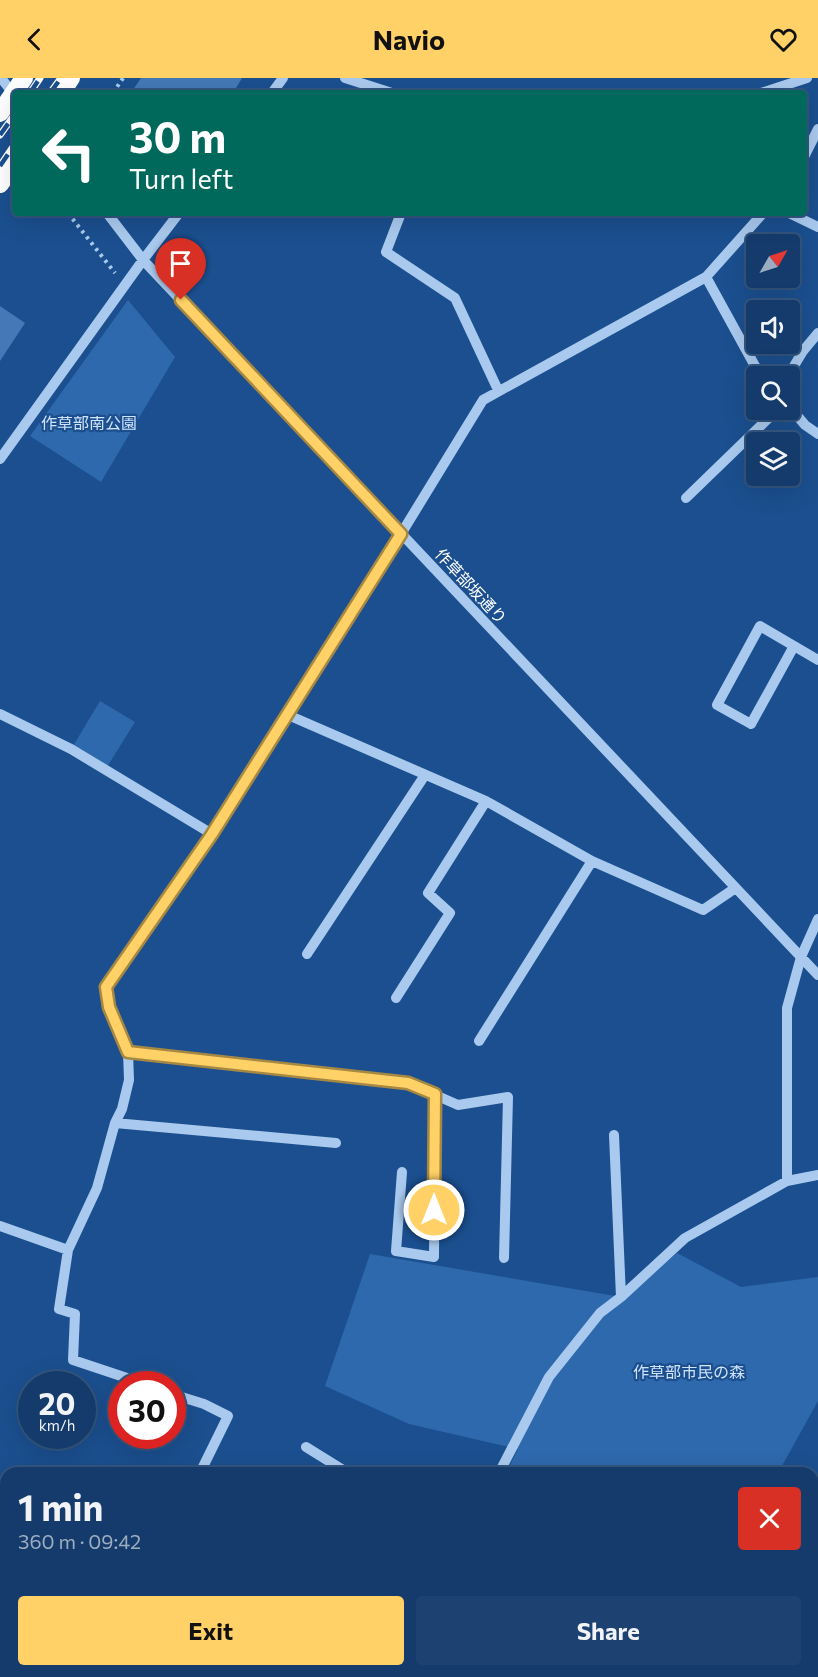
<!DOCTYPE html>
<html lang="en">
<head>
<meta charset="utf-8">
<style>
  :root { --surface:#143b6b; --page:#1d4271; --text:#f1f3f6; --muted:#9dadc1; --line:#33557e; --accent:#ffd166 }
  body { margin:0; font-family:Commissioner,"Noto Sans JP",sans-serif; background:var(--page); color:var(--text); height:100vh; display:flex; flex-direction:column; font-size:22px; white-space:nowrap }
  * { box-sizing:border-box; margin:0 }
  p { font-size:20px; color:var(--muted) }
  .icon { flex:none; width:33px; height:33px; fill:none; stroke:currentColor; stroke-width:2; stroke-linecap:round; stroke-linejoin:round }
  .map { position:relative; flex:1; overflow:hidden }
  .details { position:absolute; left:0px; top:1389px; width:819px; height:210px; display:flex; flex-direction:column; background:var(--surface); border-radius:18px 18px 0 0; box-shadow:0 6px 24px #0002,0 0 0 2px var(--line) }
  .details>* { flex:none }
  .hud { position:absolute; left:12px; top:12px; width:795px; height:126px; border-radius:6px; box-shadow:0 6px 24px #0002,0 0 0 2px var(--line); background:#00695c; color:#fff; overflow:hidden }
  .needle { width:39px; rotate:51deg }
  .buttons { position:absolute; left:746px; top:156px; display:grid; gap:12px }
  .buttons a { display:grid; place-items:center; width:54px; height:54px; border-radius:6px; background:var(--surface); box-shadow:0 6px 24px #0002,0 0 0 2px var(--line); font-size:30px }
  .speed { position:absolute; left:18px; top:1293px; display:flex; gap:12px; font-size:30px; font-weight:700; text-align:center }
  .speed>* { display:grid; place-content:center; width:78px; height:78px; border-radius:50%; background:var(--surface); box-shadow:0 6px 24px #0002,0 0 0 2px var(--line); line-height:1 }
  .speed small { font-size:15px; font-weight:400 }
  .speed .limit { border:9px solid #d22; background:#fff; color:#111 }
  .pin { position:absolute; display:grid; place-items:center; width:51px; height:51px; color:#fff; margin:-62px -26px; border-radius:50% 50% 50% 0; rotate:-45deg; box-shadow:0 0 6px #0007 }
  .pin .icon { rotate:45deg }
  .me { position:absolute; width:66px; margin:-33px; rotate:0deg; stroke-linejoin:round; filter:drop-shadow(0 0 4px #0008) }
  .turn { display:flex; align-items:center; gap:21px; height:126px; padding:0 18px; font-size:27px }
  .turn .icon { width:78px; height:78px; stroke-width:2.5 }
  .turn b { display:block; font-size:42px; line-height:51px }
  .round { display:grid; place-items:center; flex:none; width:63px; height:63px; border-radius:6px; background:var(--page) }
  .head { display:flex; align-items:center; justify-content:space-between; height:102px; padding:0 18px }
  h1 { font-size:36px; font-weight:700; line-height:45px }
  .cta { display:flex; gap:12px; margin-top:auto; padding:12px 18px }
  .cta a { flex:1; height:69px; border-radius:6px; background:var(--accent); color:#111; font-size:24px; font-weight:700; line-height:69px; text-align:center }
  .cta a+a { background:var(--page); color:var(--text) }
  header { display:flex; justify-content:space-between; align-items:center; height:78px; padding:0 18px; background:var(--accent); color:#111; font-size:27px; font-weight:700 }
  .map>svg:first-child { display:block }
  .green { fill:#2e69ad }
  .building { fill:#4478b7 }
  .lines { fill:none; stroke-linecap:round; stroke-linejoin:round }
  .path { stroke:#a9c9ee; stroke-width:4; stroke-dasharray:3 4.5; stroke-linecap:butt }
  .minor { stroke:#a9c9ee; stroke-width:10 }
  .highway { stroke:#fff; stroke-width:18 }
  .rail-casing { stroke:#fff; stroke-width:7 }
  .rail { stroke:#1b4f8f; stroke-width:4.5; stroke-dasharray:14; stroke-linecap:butt }
  .route-casing { stroke:#a68842; stroke-width:15 }
  .route { stroke:#ffd166; stroke-width:10 }
  .labels { text-anchor:middle; stroke-width:4.5; stroke-linejoin:round; paint-order:stroke }
  .park-label { font-size:16px; fill:#cfe3fa; stroke:#1b4f8f }
  .street-label { font-size:16px; fill:#fff; stroke:#1b4f8f }
</style>
</head>
<body>
<header><svg class="icon" aria-label="back" viewBox="0 0 24 24"><path d="M15 5l-7 7 7 7"/></svg>Navio<svg class="icon" aria-label="heart" viewBox="0 0 24 24"><path d="M12 20l-8-8c-3-5 5-10 8-4 3-6 11-1 8 4z"/></svg></header>
<div class="map">
<svg width="818" height="1599" viewBox="0 0 818 1599">
  <rect width="100%" height="100%" fill="#1b4f8f"/>
  <path class="green" d="M128,222l47,57 -74,125 -71,-46z
    M100,623l35,21 -28,45 -34,-21z
    M677,1175l64,34 77,-10v124l-40,72h-272l12,-24 -109,-25 -84,-38 45,-132 251,43z
    M6,1471v122h87l-1,6h-92v-121z"/>
  <path class="building" d="M141,0h101l-9,15h-102z
    M0,228l25,17 -25,38z"/>
  <g class="lines">
    <path class="path" d="M113,15l10,-15
      M68,135l47,60"/>
    <path class="minor" d="M1,0l14,18
      M345,0l47,15
      M272,15l11,-15
      M761,15l46,-15
      M804,79l14,-28
      M107,135l36,47 675,715
      M401,135l-15,39 69,46 43,92
      M789,135l29,14
      M706,199l49,89 9,10
      M788,298l15,-25 15,-18
      M789,328l16,19 13,9
      M0,381l143,-199 36,-47
      M686,420l91,-88
      M794,568l-43,78 -34,-19 43,-79 58,34
      M0,636l71,35 141,85
      M288,637l198,86 106,60 -113,180
      M592,783l111,49 31,-21
      M307,876l118,-179
      M396,920l54,-85 -22,-20 58,-92
      M128,974l280,31 50,22 50,-8 -4,161
      M115,1045l221,20
      M614,1057l7,162
      M402,1094l-6,79 38,6 1,-163
      M787,1103v-173l14,-51 17,-38
      M0,1148l68,24 29,-62 18,-65 7,-14 7,-29 -1,-28 -19,-45 -3,-20 106,-153 189,-300 82,-134 223,-123 57,-64
      M68,1172l-9,59 16,5 -2,46 72,24
      M172,1316l32,10 24,12 -28,57
      M306,1369l42,26
      M499,1395l50,-96 51,-64 21,-16 64,-59 102,-57 31,-6
      M0,1464l6,2
      M813,1525l5,1
      M416,1599l1,-6"/>
    <path class="highway" d="M61,15l10,-15
      M0,35l24,-35
      M0,106l15,-21"/>
    <g class="rail-casing">
      <path id="rail" d="M30,15l10,-15
        M50,15l11,-15
        M0,57l15,-21
        M0,88l15,-22"/>
    </g>
    <use href="#rail" class="rail"/>
  </g>
  <g class="lines">
    <g class="route-casing">
      <path id="route" d="M181,222l220,234 -189,300 -106,153 3,20 19,45 280,31 27,11 -1,116"/>
    </g>
    <use href="#route" class="route"/>
  </g>
  <g class="labels">
    <g class="park-label">
      <text x="89" y="351">作草部南公園</text>
      <text x="689" y="1300">作草部市民の森</text>
    </g>
    <g class="street-label">
      <text transform="translate(471 508) rotate(47)" y="6">作草部坂通り</text>
    </g>
  </g>
</svg>
<div class="buttons">
<a><svg class="needle" viewBox="-14 -14 28 28"><path d="M0-13l5 13h-10z" fill="#e53935"/><path d="M0 13l5-13h-10z" fill="#9dadc1"/></svg></a>
<a><svg class="icon" aria-label="sound" viewBox="0 0 24 24"><path d="M4 9h4l5-4v14l-5-4H4zM17 9q2 3 0 6"/></svg></a>
<a><svg class="icon" aria-label="search" viewBox="0 0 24 24"><circle cx="10" cy="10" r="6"/><path d="M15 15l6 6"/></svg></a>
<a><svg class="icon" aria-label="layers" viewBox="0 0 24 24"><path d="M12 4l9 5-9 5-9-5zM3 14l9 5 9-5"/></svg></a>
</div>
<div class="speed"><div>20<small>km/h</small></div><div class="limit">30</div></div>
<div class="pin" style="left:181px;top:222px;background:#d93025"><svg class="icon" aria-label="arrive" viewBox="0 0 24 24"><path d="M6 21V4h12l-3 4 3 4H6"/></svg></div>
<svg class="me" style="left:434px;top:1132px" viewBox="-20 -20 40 40"><circle r="17" fill="#ffd166" stroke="#fff" stroke-width="3"/><path d="M0-11L8 9 0 5-8 9z" fill="#fff"/></svg>
<div class="hud">
<div class="turn"><svg class="icon" aria-label="left" viewBox="0 0 24 24"><path d="M17 20v-9H6M10 6l-5 5 5 5"/></svg><div><b>30 m</b>Turn left</div></div>
</div>
<section class="details">
<div class="head"><div><h1>1 min</h1><p>360 m · 09:42</p></div><a class="round" style="background:#d93025;color:#fff"><svg class="icon" aria-label="close" viewBox="0 0 24 24"><path d="M6 6l12 12M18 6L6 18"/></svg></a></div>
<div class="cta"><a>Exit</a><a>Share</a></div>
</section>
</div>
</body>
</html>
